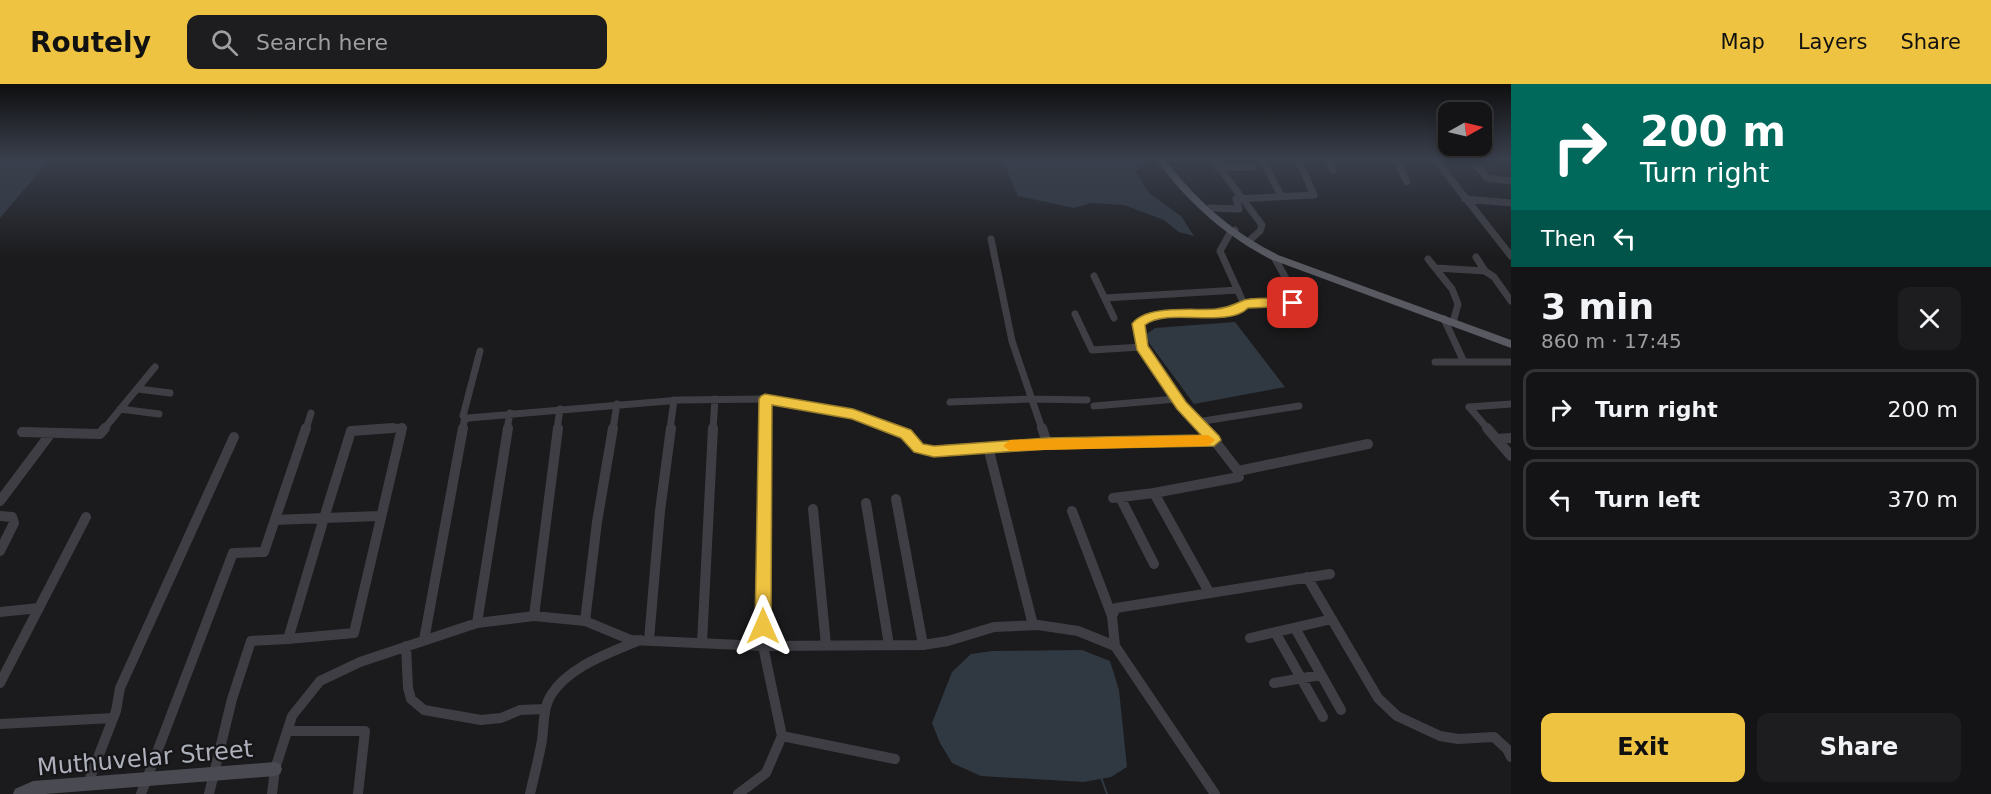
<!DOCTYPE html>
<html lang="en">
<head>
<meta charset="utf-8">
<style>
  :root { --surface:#141416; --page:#1d1d1f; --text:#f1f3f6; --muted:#9d9ea1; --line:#333335; --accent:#eec342 }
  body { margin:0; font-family:"DejaVu Sans",sans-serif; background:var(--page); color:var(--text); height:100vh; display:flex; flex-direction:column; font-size:22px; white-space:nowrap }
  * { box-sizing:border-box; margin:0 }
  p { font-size:20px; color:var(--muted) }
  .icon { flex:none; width:33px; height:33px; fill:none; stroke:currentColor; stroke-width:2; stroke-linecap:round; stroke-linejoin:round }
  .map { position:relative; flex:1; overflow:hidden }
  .panel { display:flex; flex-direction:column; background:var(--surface); width:480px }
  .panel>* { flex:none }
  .guide { background:#00695c; color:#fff; overflow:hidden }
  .needle { width:39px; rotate:82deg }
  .controls { position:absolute; left:1438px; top:18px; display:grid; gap:12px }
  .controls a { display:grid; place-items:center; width:54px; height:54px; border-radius:12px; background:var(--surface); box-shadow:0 3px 9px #0003,0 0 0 2px var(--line); font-size:30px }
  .pin { position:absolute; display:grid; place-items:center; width:51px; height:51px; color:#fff; margin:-26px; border-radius:12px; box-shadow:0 3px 9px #0006 }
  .me { position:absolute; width:66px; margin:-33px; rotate:0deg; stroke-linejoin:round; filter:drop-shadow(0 0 4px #0008) }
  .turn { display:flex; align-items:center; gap:21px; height:126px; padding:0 30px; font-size:27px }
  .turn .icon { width:78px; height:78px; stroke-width:2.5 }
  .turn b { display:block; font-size:42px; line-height:51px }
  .then { display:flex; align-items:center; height:57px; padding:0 30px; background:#0003; gap:12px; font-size:22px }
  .round { display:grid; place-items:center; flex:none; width:63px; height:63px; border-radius:12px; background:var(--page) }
  .head { display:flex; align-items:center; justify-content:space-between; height:102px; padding:0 30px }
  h1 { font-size:36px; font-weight:800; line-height:45px }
  .action { display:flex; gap:12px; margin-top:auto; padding:12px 30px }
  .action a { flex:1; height:69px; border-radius:12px; background:var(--accent); color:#111; font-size:24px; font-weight:800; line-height:69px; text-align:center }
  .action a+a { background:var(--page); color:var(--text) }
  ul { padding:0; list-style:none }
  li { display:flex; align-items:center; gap:18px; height:81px; margin:0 12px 9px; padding:0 18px; border:3px solid var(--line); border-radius:12px }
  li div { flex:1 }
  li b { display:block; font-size:22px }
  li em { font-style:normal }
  header { display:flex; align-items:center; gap:36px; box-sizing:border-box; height:84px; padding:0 30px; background:var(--accent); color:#111 }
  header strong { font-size:28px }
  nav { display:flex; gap:33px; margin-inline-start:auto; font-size:21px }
  .search { width:420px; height:54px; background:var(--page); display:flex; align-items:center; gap:15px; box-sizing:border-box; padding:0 21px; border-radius:12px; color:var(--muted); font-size:22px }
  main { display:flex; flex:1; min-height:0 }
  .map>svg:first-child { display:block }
  .water { fill:#303841 }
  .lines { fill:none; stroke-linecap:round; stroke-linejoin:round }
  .stream { stroke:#303841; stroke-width:2 }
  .street-far1 { stroke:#3e3e44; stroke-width:7 }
  .street { stroke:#3e3e44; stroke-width:10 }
  .secondary { fill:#4a4b52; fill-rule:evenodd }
  .primary { fill:#585961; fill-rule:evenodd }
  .route { fill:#eec342; stroke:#9b7f2b; stroke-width:1.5 }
  .slow { fill:#f59e0b }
  .labels { text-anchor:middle; stroke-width:4.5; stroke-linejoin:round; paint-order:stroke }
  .near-street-label { font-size:24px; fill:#aeb1bc; stroke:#161618 }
</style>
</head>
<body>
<header>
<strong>Routely</strong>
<div class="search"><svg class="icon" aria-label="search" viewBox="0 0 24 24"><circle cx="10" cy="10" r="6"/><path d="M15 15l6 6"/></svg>Search here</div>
<nav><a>Map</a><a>Layers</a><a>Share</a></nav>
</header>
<main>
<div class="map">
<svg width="1511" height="710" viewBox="0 0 1511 710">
  <rect width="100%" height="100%" fill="#1b1b1d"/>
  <path class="water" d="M0,75h50l-50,59z
    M1002,75h140l3,3 -10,9 14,22 32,23 13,20 -15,-4 -15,-12 -40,-15 -33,-2 -17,5 -56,-12z
    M1235,238l50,65 -91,17 -50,-68 11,-8z
    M1082,566l28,11 9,29 8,77 -16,10 -27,5 -103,-6 -29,-13 -12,-20 -8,-20 20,-51 19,-18 21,-3z"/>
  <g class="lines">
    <path class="stream" d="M1101,693l6,17"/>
    <path class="street-far1" d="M1213,75l49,66 -2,6 -9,8
      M1262,75l19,37
      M1328,75l5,11
      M1395,75l12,23
      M1435,75l76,97
      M1471,75l16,19 24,3
      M1218,84l35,-1
      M1465,115l46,4
      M1210,124l29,1 -3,-10 78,-4 -16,-36
      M991,155l21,102 30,88
      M1476,173l9,14
      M1428,175l24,30 6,15 -4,15
      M1436,184l49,3 9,6 17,24
      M1094,192l20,42
      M1105,214l133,-8
      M1244,220l55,-2 -25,-45
      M1075,230l17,36 50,-3
      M1444,235l20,43
      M1435,278h76
      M138,305l32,4
      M950,318l82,-3 55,1
      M1094,322l83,-7
      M1469,323l19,22
      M1469,323l42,-3
      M120,325l39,5
      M466,335l-3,-3 17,-65
      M1197,338l102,-16
      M104,345l51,-62
      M306,345l5,-16
      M374,345l28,-2 -1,2
      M463,345l1,-8 4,-3 212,-18 85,-1 88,15 40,15
      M507,345l3,-16
      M557,345l3,-20
      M613,345l4,-25
      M670,345l4,-29
      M713,345l2,-30
      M765,345v-30
      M1204,345l-22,-23 -40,-59 -4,-23c33,-21 74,2 106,-20l-24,-53 10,-18 5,-3"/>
    <path class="street" d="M889,344l17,6 13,14 8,3 61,-4
      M1042,344l5,15
      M1487,344l24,28
      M22,348l78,2 5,-6
      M1497,355l14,-1
      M1214,356l24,31 130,-27
      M1154,409l55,99
      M1120,413l34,67
      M1113,414l41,-5 85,-16 -1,-6
      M896,415l27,146
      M0,417l51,-68
      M866,419l23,142
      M813,425l13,136
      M1072,427l40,105
      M0,432l12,1 2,6 -14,28
      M381,432l-57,2 27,-87 42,-3
      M1307,493l71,121 19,18 43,20 18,3 36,-2 13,12 4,8
      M0,528l39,-4
      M534,532l24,-188
      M585,537l12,-99 16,-94
      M477,539l31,-195
      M1033,541l-45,-178 59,-4 167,-3 -12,-12
      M1295,544l46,82
      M1275,548l48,85
      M1250,554l82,-19
      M288,555l66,-6 48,-205
      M424,556l39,-212
      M649,556l11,-129 11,-83
      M702,559l11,-215
      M406,562l2,42 3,11 13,11 57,10 20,-2 19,-8 25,-1
      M1115,562l-3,-30 4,-8 214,-34
      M0,599l86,-166
      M1274,599l47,-8
      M0,640l113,-6
      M287,647h78l-7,63
      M782,652l113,23
      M88,699l28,-72 4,-23 114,-251
      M141,710l92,-241 31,-1 42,-124
      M209,710l23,-95 19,-58 37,-2 36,-121 -49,2
      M272,710l3,-25 17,-53 28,-35 40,-19 117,-39 57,-7 51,5 46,19 132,6 160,-1 25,-4 46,-14 44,-2 40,6 37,15 100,148
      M530,710c4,-18 9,-36 12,-54 2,-15 1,-32 9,-45 18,-29 59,-42 89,-55
      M738,710l28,-21 16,-37 -19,-90 2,-218"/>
    <path class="secondary" d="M275,678l5,2 2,5 -2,5 -5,2 -229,18h-33l2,-5 18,-8z"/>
    <path class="primary" d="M1156,75h8c34,42 65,71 114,96l233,85v8l-241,-89c-47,-25 -83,-57 -114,-100z"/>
  </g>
  <linearGradient id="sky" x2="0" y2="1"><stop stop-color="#0f0f10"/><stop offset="0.43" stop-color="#393f4c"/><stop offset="1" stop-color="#393f4c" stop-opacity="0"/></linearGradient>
  <rect width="1511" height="174" fill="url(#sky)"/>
  <path class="route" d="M1293,215l4,1v6l-49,2c-21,21 -80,-1 -103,17l3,21 38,56 33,34 2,4 -7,6 -167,3 -113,8 -20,-5 -13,-14 -49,-19 -80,-14 -1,221 -2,5 -6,2 -6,-2 -2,-5 4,-227 2,-3 4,-2 88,15 58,21 12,14 11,2 113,-8 154,-3 -24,-26 -40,-59 -5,-26c14,-20 62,-13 84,-15 13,-1 16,-4 26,-8 10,-5 38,-2 51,-2z"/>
  <path class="slow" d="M1208,351l7,5 -7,6 -198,5 -7,-5 7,-6z"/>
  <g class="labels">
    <g class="near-street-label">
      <text transform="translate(145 674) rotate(-5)" y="8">Muthuvelar Street</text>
    </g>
  </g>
</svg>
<div class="controls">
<a><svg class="needle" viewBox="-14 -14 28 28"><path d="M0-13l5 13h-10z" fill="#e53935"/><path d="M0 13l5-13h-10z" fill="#9d9ea1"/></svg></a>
</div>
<div class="pin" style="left:1293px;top:219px;background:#d93025"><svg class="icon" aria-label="arrive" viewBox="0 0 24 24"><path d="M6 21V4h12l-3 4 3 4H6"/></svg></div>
<svg class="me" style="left:763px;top:542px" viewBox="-20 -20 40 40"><path d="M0-17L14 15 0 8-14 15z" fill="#eec342" stroke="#fff" stroke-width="4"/></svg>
</div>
<section class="panel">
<div class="guide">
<div class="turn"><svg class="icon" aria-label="right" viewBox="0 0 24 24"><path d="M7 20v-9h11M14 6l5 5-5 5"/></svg><div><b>200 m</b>Turn right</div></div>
<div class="then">Then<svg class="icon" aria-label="left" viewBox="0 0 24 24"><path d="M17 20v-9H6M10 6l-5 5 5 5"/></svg></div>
</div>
<div class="head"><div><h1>3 min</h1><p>860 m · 17:45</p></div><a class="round"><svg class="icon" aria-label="close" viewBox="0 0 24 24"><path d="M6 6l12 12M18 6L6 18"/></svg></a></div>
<ul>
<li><svg class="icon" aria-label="right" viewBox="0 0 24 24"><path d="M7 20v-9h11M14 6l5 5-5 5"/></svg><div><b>Turn right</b></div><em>200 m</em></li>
<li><svg class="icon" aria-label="left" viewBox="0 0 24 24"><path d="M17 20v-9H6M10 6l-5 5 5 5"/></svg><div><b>Turn left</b></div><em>370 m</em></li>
</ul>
<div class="action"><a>Exit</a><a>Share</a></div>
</section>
</main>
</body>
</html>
